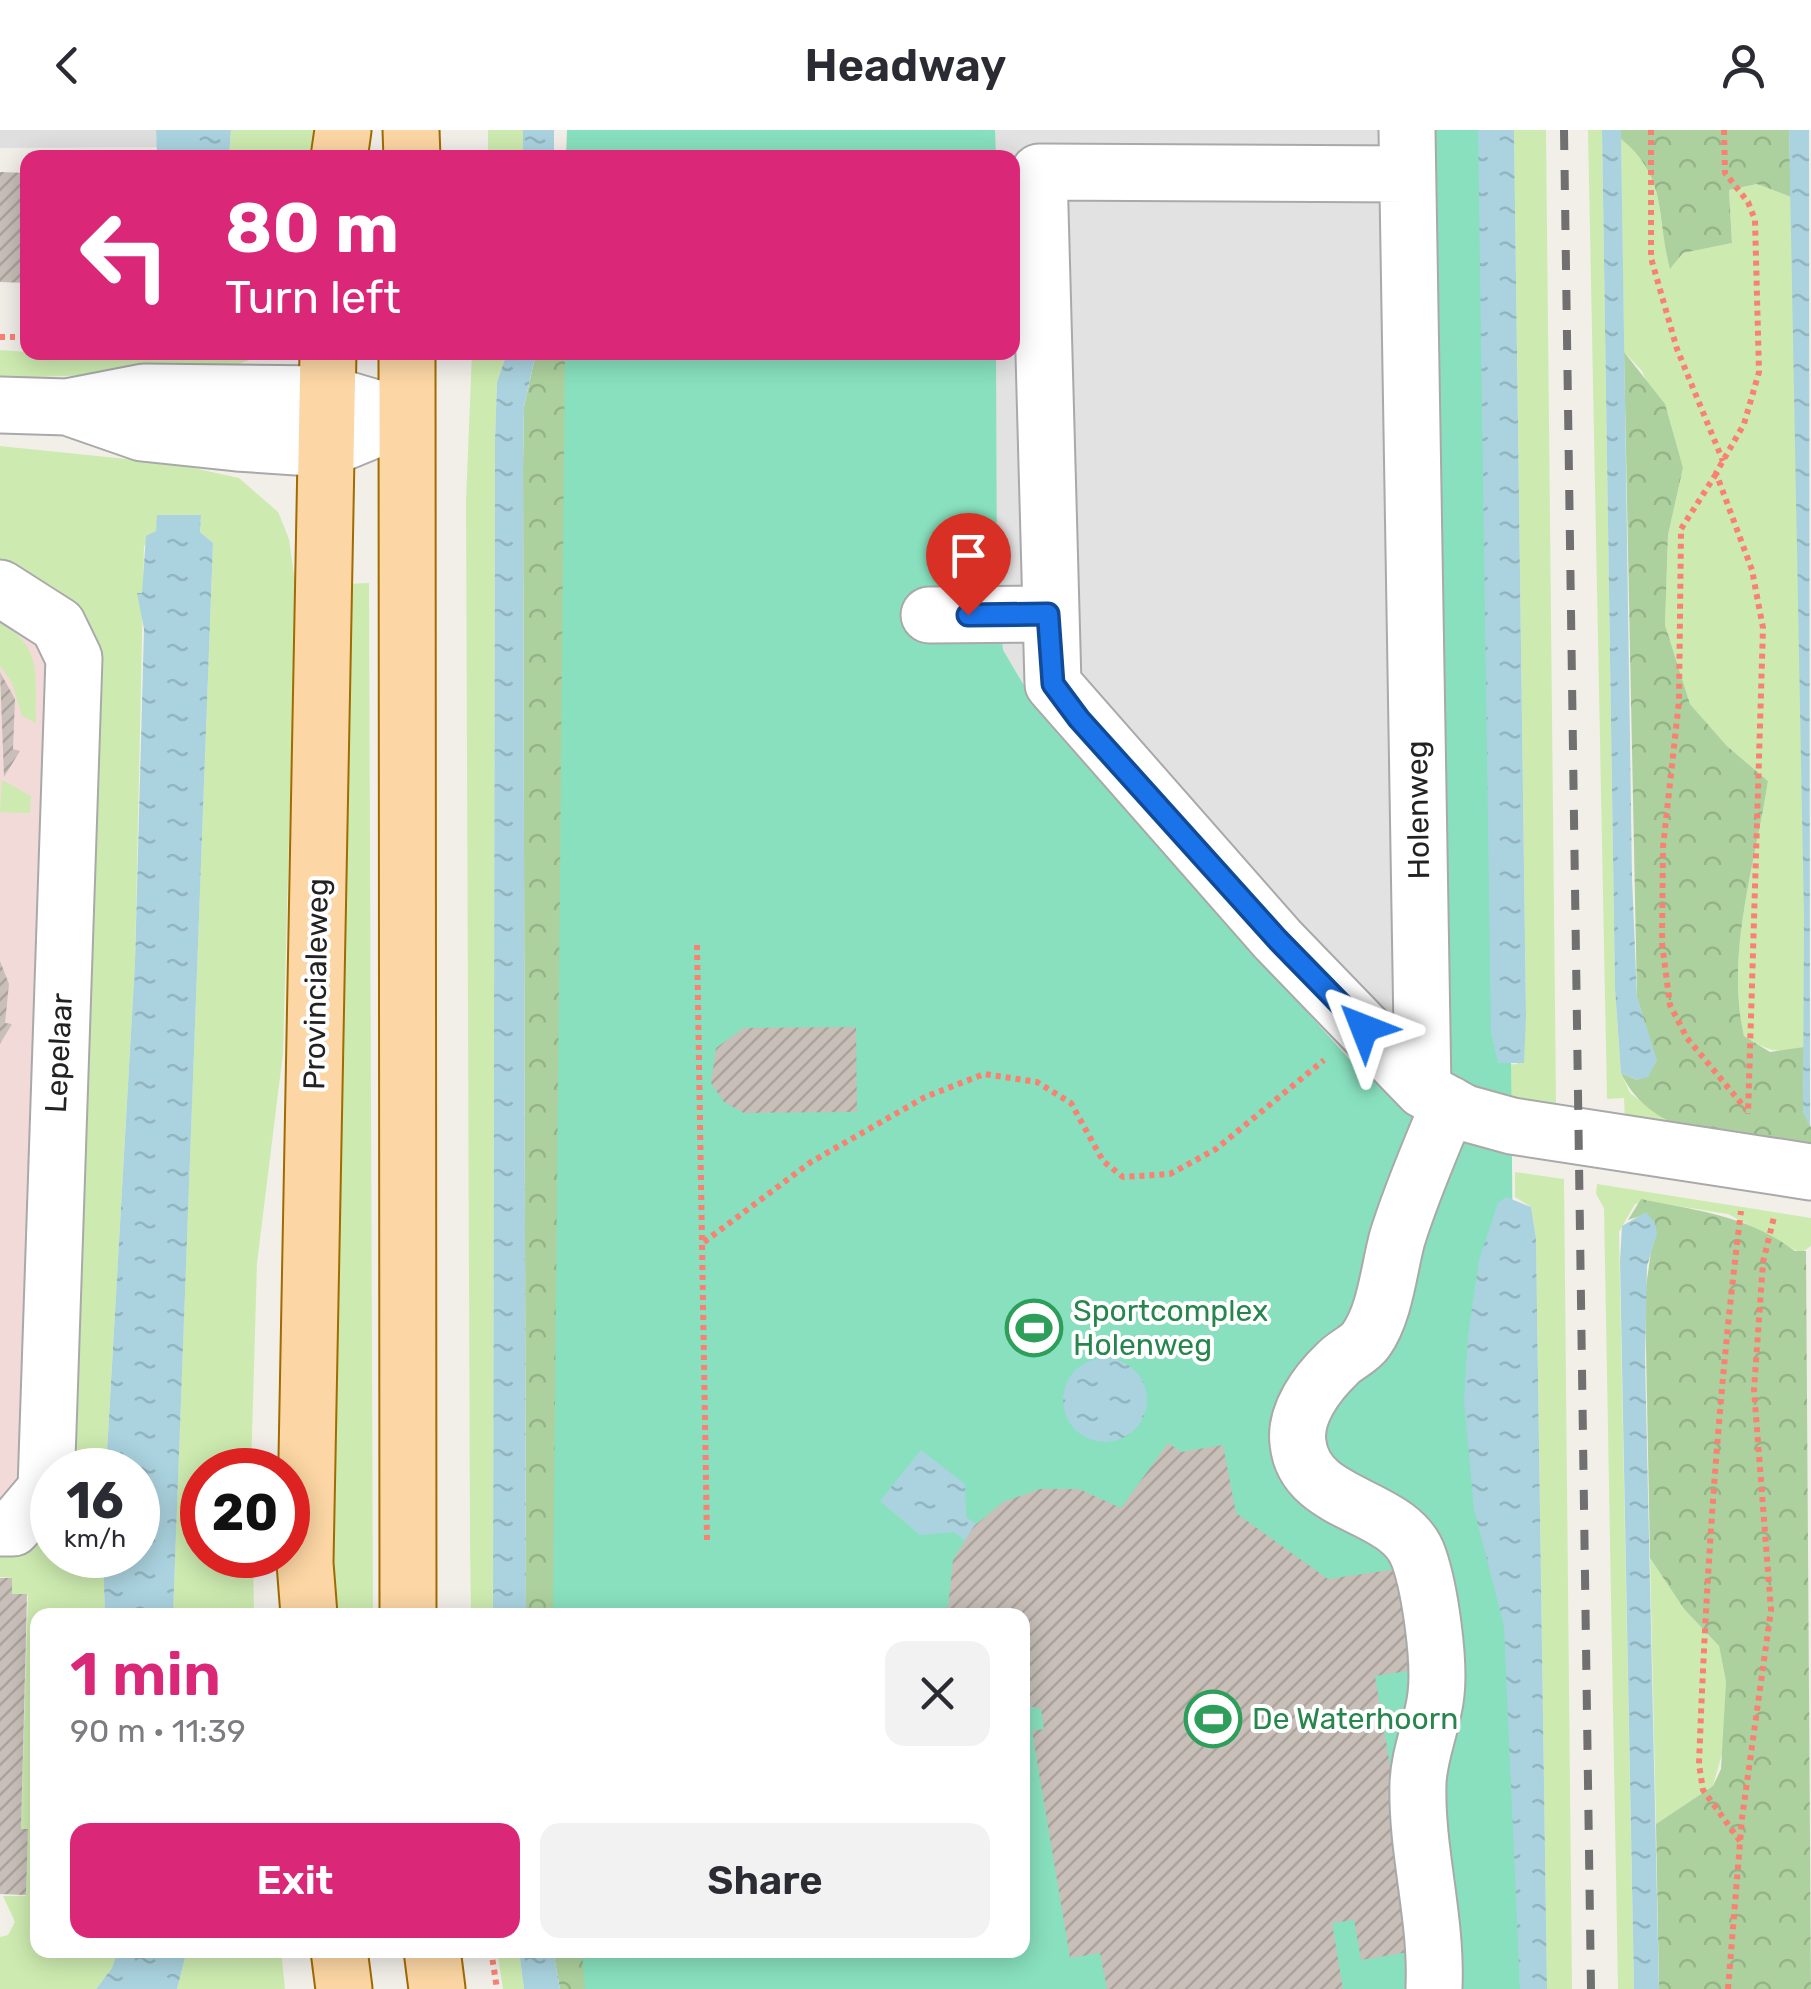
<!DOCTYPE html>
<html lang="en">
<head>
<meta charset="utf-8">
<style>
  :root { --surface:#fff; --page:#f2f2f3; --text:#2b2b33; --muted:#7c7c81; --accent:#db2777 }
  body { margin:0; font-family:Rubik,sans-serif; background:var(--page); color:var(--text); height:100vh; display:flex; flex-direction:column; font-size:38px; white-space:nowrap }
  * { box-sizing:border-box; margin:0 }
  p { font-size:32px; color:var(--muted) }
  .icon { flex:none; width:55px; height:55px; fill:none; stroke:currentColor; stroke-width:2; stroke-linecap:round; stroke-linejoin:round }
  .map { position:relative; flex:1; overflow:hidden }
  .side { position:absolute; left:30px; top:1478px; width:1000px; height:350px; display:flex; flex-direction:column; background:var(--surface); border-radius:20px; box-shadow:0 5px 25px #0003 }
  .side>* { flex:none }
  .banner { position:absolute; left:20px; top:20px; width:1000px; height:210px; border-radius:20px; box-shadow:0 5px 25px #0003; background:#db2777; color:#fff; overflow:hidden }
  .speed { position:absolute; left:30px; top:1318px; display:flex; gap:20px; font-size:50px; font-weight:700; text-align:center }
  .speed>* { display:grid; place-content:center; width:130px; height:130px; border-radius:50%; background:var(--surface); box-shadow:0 5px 25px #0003; line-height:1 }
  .speed small { font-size:25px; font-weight:400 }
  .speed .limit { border:15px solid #d22; background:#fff; color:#111 }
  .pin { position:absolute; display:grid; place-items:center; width:85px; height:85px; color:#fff; margin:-102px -42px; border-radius:50% 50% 50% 0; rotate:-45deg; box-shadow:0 0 10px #0007 }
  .pin .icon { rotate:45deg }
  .me { position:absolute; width:110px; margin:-55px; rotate:315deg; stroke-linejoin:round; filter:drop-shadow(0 0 8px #0008) }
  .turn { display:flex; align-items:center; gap:35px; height:210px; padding:0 40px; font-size:45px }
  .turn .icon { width:130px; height:130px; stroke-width:2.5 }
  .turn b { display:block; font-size:70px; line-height:85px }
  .round { display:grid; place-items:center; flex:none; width:105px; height:105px; border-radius:20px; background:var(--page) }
  .summary { display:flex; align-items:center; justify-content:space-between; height:170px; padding:0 40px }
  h1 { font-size:60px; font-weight:600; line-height:75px; color:var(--accent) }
  .button { display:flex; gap:20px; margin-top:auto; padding:20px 40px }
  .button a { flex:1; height:115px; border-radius:20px; background:var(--accent); color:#fff; font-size:40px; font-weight:600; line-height:115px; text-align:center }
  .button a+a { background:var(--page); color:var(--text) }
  header { display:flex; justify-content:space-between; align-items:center; height:130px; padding:0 40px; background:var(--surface); font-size:45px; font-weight:600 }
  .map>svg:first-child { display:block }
  .residential { fill:#e0dfdf }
  .commercial { fill:#f2dad9 }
  .grass { fill:#cdebb0 }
  .forest { fill:url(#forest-crowns) }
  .pitch { fill:#88e0be }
  .parking { fill:#e2e2e2 }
  .water { fill:url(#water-ripples) }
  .building { fill:url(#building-hatch) }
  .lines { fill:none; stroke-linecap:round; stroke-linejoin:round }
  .minor-casing { stroke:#a9a9a9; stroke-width:59 }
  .major-casing { stroke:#a06b00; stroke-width:59 }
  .path { stroke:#fa8072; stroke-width:6; stroke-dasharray:5 5; stroke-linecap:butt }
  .minor { stroke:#fff; stroke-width:55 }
  .major { stroke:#fcd6a4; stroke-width:55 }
  .rail { stroke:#707070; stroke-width:8; stroke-dasharray:20 20; stroke-linecap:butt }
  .route-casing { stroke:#114b97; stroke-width:25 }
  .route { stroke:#1a73e8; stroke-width:18 }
  .labels { text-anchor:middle; stroke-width:8; stroke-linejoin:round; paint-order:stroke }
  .street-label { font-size:30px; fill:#222; stroke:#fff }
  .leisure-label { font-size:30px; fill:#27864d; stroke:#fff; text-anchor:start }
</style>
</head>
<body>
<header><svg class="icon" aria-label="back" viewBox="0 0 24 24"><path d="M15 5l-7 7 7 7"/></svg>Headway<svg class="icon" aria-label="person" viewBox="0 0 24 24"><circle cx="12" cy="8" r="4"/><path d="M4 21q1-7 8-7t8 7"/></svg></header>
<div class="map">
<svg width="1811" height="1859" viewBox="0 0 1811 1859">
  <defs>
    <pattern id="forest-crowns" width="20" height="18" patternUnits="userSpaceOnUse" patternTransform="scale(2.5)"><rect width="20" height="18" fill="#add19e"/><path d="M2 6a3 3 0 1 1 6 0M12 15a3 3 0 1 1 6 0" fill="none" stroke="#95b388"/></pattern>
    <pattern id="water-ripples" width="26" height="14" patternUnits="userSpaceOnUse" patternTransform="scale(2.5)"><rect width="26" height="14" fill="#aad3df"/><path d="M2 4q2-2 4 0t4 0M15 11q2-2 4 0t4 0" fill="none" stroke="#92b5bf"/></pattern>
    <pattern id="building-hatch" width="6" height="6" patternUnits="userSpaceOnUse" patternTransform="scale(2.5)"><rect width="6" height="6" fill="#c7bfb8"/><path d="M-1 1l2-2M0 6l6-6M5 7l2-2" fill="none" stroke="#aba49e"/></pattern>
  </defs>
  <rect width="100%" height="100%" fill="#f2efe9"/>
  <path class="residential" d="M0,0h156l1,17 -157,1z"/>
  <path class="commercial" d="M0,429l71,38 21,34 14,839h-54v79l-52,2z"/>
  <path class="grass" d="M231,0h82l-1,27 -83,1z
    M488,0h35v27h-35z
    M1514,0h32l10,973 4,9 -79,-13 22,-34 14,-1 9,-48z
    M1588,0h14l13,859 6,84 9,20 46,35 -51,-6 -1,-24 -17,1z
    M1621,9c47,38 34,76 50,129l11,-15 50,-10 -3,-53 28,-6 34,13 15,643 -2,207c-27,8 -37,3 -60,-11 -19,-81 12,-175 24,-255l-41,-35 -37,-42 -25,-79 3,-90 15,-67 -41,-97 -18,-19z
    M0,220l28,2 239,1 -46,18 -221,7z
    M472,223h35l-10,29 -2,58 -2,1175h-22l-1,-72 -4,-1043z
    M0,316l175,18 64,14 39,34 11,27 7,51 -13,463 -26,210 -6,207h-49v85h51l1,60 -81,-3 40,-1069 -13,-11 1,-17h-43l-2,16 -12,15 -9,416 -29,508h-36l24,-830c-12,-47 -54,-60 -94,-81z
    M369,453l4,1032h-46l18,-1031z
    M0,493c45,25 34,54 36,100l-14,-7 -10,-33 -12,-17z
    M2,650l29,16 -1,17 -30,-1z
    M1515,1042l49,7 8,810h-25l-11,-751 -5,-31 -16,-10z
    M1597,1054l214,34v28l-10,7 -73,-39 -75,-12 -18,2 -16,28 15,757h-16l-14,-781 -8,-14z
    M52,1400v25h51l2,60h-67v335h80l-6,18 -16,21h-96v-52l8,-2 7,-13 -12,-26h23l2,-67h-7l7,-234 -17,-1 1,-16 -12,-1v-29l31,-4z
    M1650,1428l34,51 35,37 7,36 -1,61 -12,43 -57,38z
    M187,1820h94l4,39h-108z
    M497,1820h22l5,39h-21z"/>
  <path class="forest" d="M1621,0h168l2,67 -34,-13 -28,6 3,53 -49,10 -13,16c-14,-53 -2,-92 -49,-130z
    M1624,222l41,52 18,64 -15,67 -3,90 25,79 37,42 41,35c-12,80 -43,174 -24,255l26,16 34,-5 -1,64 8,16v24c-68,-12 -157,-8 -190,-78l16,7 19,-20 -19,-62z
    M536,223h91l9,1262h-110l-3,-1151 1,-57z
    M1641,1069c57,12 106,16 154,52h11l5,738h-152l-3,-165 57,-38 8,-17 5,-87 -7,-36 -35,-37 -34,-51 -5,-264 10,-71 -9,-9 -18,6z
    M553,1820h79l2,39h-74z"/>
  <path class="pitch" d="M567,0h935l18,1859h-935l-3,-39h440v-335h-469l12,-1262 447,-1v-194l-446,-1z"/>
  <path class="parking" d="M995,0h393l6,907 -36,32 -316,-353 -39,-66 -6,-54 -1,-243 16,-1v-194l-16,-1z"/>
  <path class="water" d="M156,0h75l-2,27h-72z
    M523,0h31v27h-31z
    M1478,0h36l12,886 -2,47h-26l-7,-30z
    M1602,0h19l11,747 5,121 20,62 -9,17 -11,3 -16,-7 -6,-84z
    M1789,0h20l1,997 -7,-16 1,-193z
    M536,222l-12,55 -1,57 3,1151h-33l2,-1175 2,-58 10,-29z
    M157,385h44l-1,17 13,11 -40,1072h-68l-2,-60h35v-85h-32l29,-508 9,-333 -7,-36h5l4,-57 10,-5z
    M1506,1067l25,10 5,31 11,751h-27l-16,-363 -30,-117 -10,-109 4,-64 11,-76 19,-57z
    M1646,1082l9,11 2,11 -10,32 -2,92 14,631h-25l-14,-728 2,-35z
    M1063 1270a42 42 0 1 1 84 0a42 42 0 1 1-84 0Z
    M921,1320l44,34 1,33 10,7 -11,16 -11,-8 -34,3 -40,-34z
    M118,1820h69l-10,39h-81l16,-21z
    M519,1820h34l7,39h-36z"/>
  <path class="building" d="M0,42l28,1v110l-28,-1z
    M0,542l15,27 -2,50 7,2 -16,26z
    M0,831l9,23 -4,39 7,1 -12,20z
    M856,897l1,85 -113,1 -20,-11 -13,-19 5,-35 28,-20z
    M1168,1313l13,9 42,-7 13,68 92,66 69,-10 17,101 -39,6 46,274 -60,10 -7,-40 -22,3 11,66h-236l-7,-36 -30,5 -38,-227 12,-2 -3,-20 -19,-5v-89h-104l30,-8 5,-47 21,-34 29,-24 37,-13h39l42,19z
    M0,1448h12v16h15l-6,235h7l-2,66 -26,-1z"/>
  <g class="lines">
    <g class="minor-casing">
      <path id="minor" d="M1407,0l16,960
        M1407,44l-368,-2 14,512 225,256 145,150 42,23 47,13 299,46
        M0,275l67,2 77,-15 184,2 78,23
        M70,278l72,25 95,10 90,6 44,-18
        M0,458l58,37 16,33 -28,831 -33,39h-13
        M929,485l119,-1
        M1434,1857c3,-69 -18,-136 -16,-204 1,-30 15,-59 18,-89 4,-34 -6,-104 -17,-136 -18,-56 -114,-49 -121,-115 -4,-29 19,-60 39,-79 8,-9 22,-14 29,-24 19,-26 23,-71 31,-101 14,-46 34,-91 52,-135"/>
    </g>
    <g class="major-casing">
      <path id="major" d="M411,0l1,28
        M339,28l4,-28
        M407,222l1,1263
        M309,1485l-4,-52 23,-1211
        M339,1820l5,39
        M432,1820l5,39"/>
    </g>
    <path class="path" d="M1651,0v128l26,91 46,112
      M1724,0l1,43 23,29 7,18 4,152 -15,52 -28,49 36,97 11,58 -15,486
      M0,207h28
      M1716,344l-35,55 -2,172 -16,146 -1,96 8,62 17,33 59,71
      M697,815l10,595
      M704,1112l107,-80 114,-65 59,-23 53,8 34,21 32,58 20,16 47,-3 46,-25 108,-89
      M1740,1711l-37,-51 -4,-26c7,-186 19,-369 42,-553
      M491,1820l6,39
      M1728,1859l14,-171 29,-208 -17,-220 9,-128 11,-45"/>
    <use href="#minor" class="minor"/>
    <use href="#major" class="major"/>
    <path class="rail" d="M1564,0l27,1859"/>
  </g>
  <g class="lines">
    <g class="route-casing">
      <path id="route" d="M968,485l80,-1 5,70 26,35 199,221 86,88"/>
    </g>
    <use href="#route" class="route"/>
  </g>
  <defs>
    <g id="stadium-ring" transform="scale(2.875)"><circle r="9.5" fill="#fff" stroke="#2e9e5b" stroke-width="1.5"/><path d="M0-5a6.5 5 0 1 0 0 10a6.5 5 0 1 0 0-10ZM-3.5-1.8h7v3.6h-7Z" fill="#2e9e5b"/></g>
  </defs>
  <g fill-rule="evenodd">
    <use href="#stadium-ring" x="1034" y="1198"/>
    <use href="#stadium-ring" x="1213" y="1589"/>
  </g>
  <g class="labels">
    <g class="street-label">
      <text transform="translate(1418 680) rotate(-91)" y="10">Holenweg</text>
      <text transform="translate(316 854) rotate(-89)" y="10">Provincialeweg</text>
      <text transform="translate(59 923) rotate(-87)" y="10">Lepelaar</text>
    </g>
    <g class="leisure-label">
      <text x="1073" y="1191">Sportcomplex<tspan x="1073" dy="34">Holenweg</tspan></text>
      <text x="1252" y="1599">De Waterhoorn</text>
    </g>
  </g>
</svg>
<div class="speed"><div>16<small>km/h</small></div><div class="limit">20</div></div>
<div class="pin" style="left:968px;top:485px;background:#d93025"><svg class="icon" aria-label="arrive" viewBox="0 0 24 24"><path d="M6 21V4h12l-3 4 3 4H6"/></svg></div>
<svg class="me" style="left:1364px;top:898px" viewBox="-20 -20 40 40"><path d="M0-17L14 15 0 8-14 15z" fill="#1a73e8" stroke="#fff" stroke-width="4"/></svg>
<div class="banner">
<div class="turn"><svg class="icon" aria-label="left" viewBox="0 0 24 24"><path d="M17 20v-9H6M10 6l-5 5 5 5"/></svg><div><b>80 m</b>Turn left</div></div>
</div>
<section class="side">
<div class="summary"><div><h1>1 min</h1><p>90 m · 11:39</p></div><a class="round"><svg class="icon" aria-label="close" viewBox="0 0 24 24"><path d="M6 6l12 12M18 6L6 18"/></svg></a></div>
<div class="button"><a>Exit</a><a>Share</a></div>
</section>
</div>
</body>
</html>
